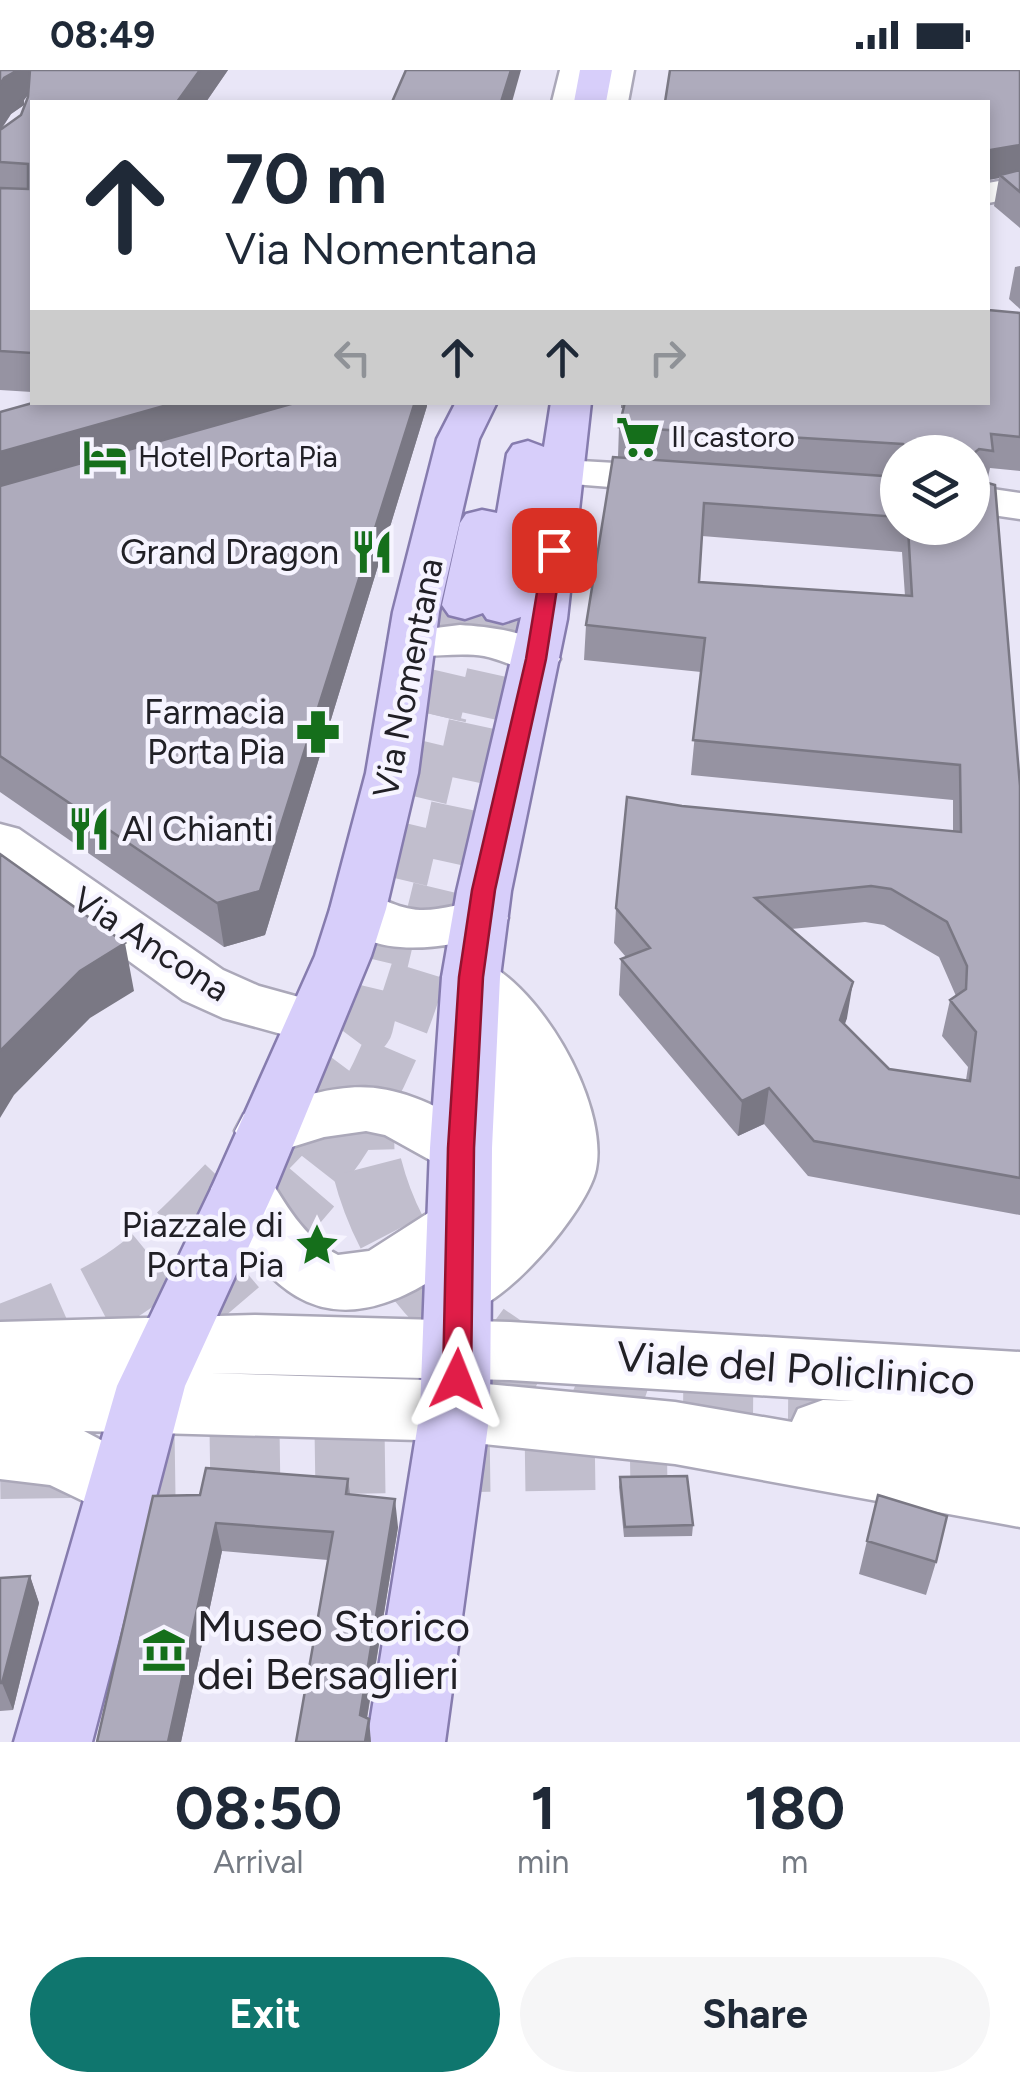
<!DOCTYPE html>
<html lang="en">
<head>
<meta charset="utf-8">
<style>
  :root { --surface:#fff; --page:#f6f6f7; --text:#1f2937; --muted:#747a83; --accent:#0f766e }
  body { margin:0; font-family:Figtree,sans-serif; background:var(--page); color:var(--text); height:100vh; display:flex; flex-direction:column; font-size:38px; white-space:nowrap }
  * { box-sizing:border-box; margin:0 }
  p { font-size:32px; color:var(--muted) }
  .icon { flex:none; width:55px; height:55px; fill:none; stroke:currentColor; stroke-width:2; stroke-linecap:round; stroke-linejoin:round }
  .map { position:relative; height:1672px; overflow:hidden }
  .sheet { display:flex; flex-direction:column; background:var(--surface); flex:1 }
  .sheet>* { flex:none }
  .banner { position:absolute; left:30px; top:30px; width:960px; height:305px; border-radius:0px; box-shadow:0 5px 15px #0003; background:#fff; color:var(--text); overflow:hidden }
  .fabs { position:absolute; left:880px; top:365px; display:grid; gap:20px }
  .fabs a { display:grid; place-items:center; width:110px; height:110px; border-radius:50%; background:var(--surface); box-shadow:0 5px 15px #0003; font-size:50px }
  .pin { position:absolute; display:grid; place-items:center; width:85px; height:85px; color:#fff; margin:-42px; border-radius:20px; box-shadow:0 5px 15px #0006 }
  .me { position:absolute; width:110px; margin:-55px; rotate:2deg; stroke-linejoin:round; filter:drop-shadow(0 0 8px #0008) }
  .turn { display:flex; align-items:center; gap:35px; height:210px; padding:0 30px; font-size:45px }
  .turn .icon { width:130px; height:130px; stroke-width:2.5 }
  .turn b { display:block; font-size:70px; line-height:85px }
  .lanes { display:flex; align-items:center; height:95px; padding:0 30px; background:#0003; justify-content:center; gap:50px; direction:ltr }
  .lanes .off { opacity:.35 }
  .eta { display:flex; justify-content:space-evenly; align-items:center; height:170px; text-align:center }
  .eta b { font-size:60px; font-weight:700; line-height:70px }
  .action { display:flex; gap:20px; margin-top:auto; padding:20px 30px }
  .action a { flex:1; height:115px; border-radius:60px; background:var(--accent); color:#fff; font-size:40px; font-weight:700; line-height:115px; text-align:center }
  .action a+a { background:var(--page); color:var(--text) }
  .status { display:flex; justify-content:space-between; align-items:center; height:70px; padding:0 50px; background:var(--surface); direction:ltr }
  .status svg { height:28px; fill:currentColor }
  .map>svg:first-child { display:block }
  .lines { fill:none; stroke-linecap:round; stroke-linejoin:round }
  .major-tunnel-far2 { stroke:#c1becd; stroke-width:44; stroke-dasharray:44 22; stroke-linecap:butt }
  .major-tunnel-far1 { stroke:#c1becd; stroke-width:56; stroke-dasharray:56 28; stroke-linecap:butt }
  .major-tunnel { stroke:#c1becd; stroke-width:70; stroke-dasharray:70 35; stroke-linecap:butt }
  .minor-casing { stroke:#aba8b9; stroke-width:5 }
  .major-casing { stroke:#867cae; stroke-width:5 }
  .minor { fill:#fff; fill-rule:evenodd }
  .major { fill:#d7cefa; fill-rule:evenodd }
  .wall { fill:#9693a2; fill-rule:evenodd }
  .shaded-wall { fill:#7a7884 }
  .building { fill:#aeabbc; stroke:#7a7884; stroke-width:2.5; fill-rule:evenodd }
  .route { fill:#e11d48; stroke:#92132f; stroke-width:2.5 }
  .labels { text-anchor:middle; stroke-width:9; stroke-linejoin:round; paint-order:stroke }
  .far-poi-label { font-size:30px; fill:#212026; stroke:#f6f4ff; text-anchor:start }
  .poi-label { font-size:35px; fill:#212026; stroke:#f6f4ff; text-anchor:end }
  .street-label { font-size:35px; fill:#212026; stroke:#f6f4ff }
  .near-street-label { font-size:42px; fill:#212026; stroke:#f6f4ff }
  .near-poi-label { font-size:42px; fill:#212026; stroke:#f6f4ff; text-anchor:start }
</style>
</head>
<body>
<div class="status"><b>08:49</b><svg viewBox="0 0 49 12"><path d="M0 12V9h3v3zM5 12V6h3v6zM10 12V3h3v9zM15 12V0h3v12zM26 1h20v11H26zM47 4h2v5h-2z"/></svg></div>
<div class="map">
<svg width="1020" height="1672" viewBox="0 0 1020 1672">
  <rect width="100%" height="100%" fill="#e9e6f7"/>
  <g class="lines">
    <path class="major-tunnel-far2" d="M439,646l26,-111
      M479,646l24,-107"/>
    <path class="major-tunnel-far1" d="M365,1024l2,76
      M249,1100l36,-37 80,-107 74,-313
      M320,1100c103,-132 123,-299 159,-457"/>
    <path class="major-tunnel" d="M367,1097c37,144 153,207 285,251
      M183,1236l74,-63 65,-76
      M0,1271c39,-15 77,-29 113,-50 53,-32 95,-80 138,-124
      M683,1347l337,3
      M0,1394l667,-10"/>
    <g class="minor-casing">
      <path id="minor" d="M560,0h32l-8,32h-32z
        M602,0h32l-6,32h-32z
        M1020,107v20l-32,6v-20z
        M563,390l122,7 15,4 6,9 -6,9 -15,4 -137,-11 -6,-9 6,-9z
        M972,416l48,7v26l-48,-7z
        M460,555c31,2 82,7 100,34l-7,10c-28,7 -43,-8 -69,-13 -30,-5 -60,4 -89,-3l-7,-10 7,-10z
        M0,754l19,5 204,141 36,16 76,21 8,15 -8,15 -21,6 -91,-25 -40,-18 -183,-132z
        M358,820c21,6 39,19 62,20 29,1 52,-14 80,-6l8,14 -8,14c-51,16 -136,33 -170,-23l9,-14z
        M471,886c65,20 138,146 125,213 -7,40 -97,147 -139,144 -7,-1 -16,-5 -22,-8l-8,-22c-111,66 -166,0 -216,-94l10,-18 22,-7 22,7c20,32 38,67 73,84l31,-4 67,-43 23,-8 21,7 3,-42 -22,7 -22,-7 -54,-30 -19,-4 -42,6 -58,18 -22,-7 -9,-17 9,-17c110,-35 135,-42 238,17l-1,-62 -18,-48 6,-10 -27,-34 9,-15z
        M255,1245l255,7 510,30v175l-345,-63 -220,-23 -371,-10 62,33 11,23 -11,23 -25,9 -71,-34 -50,-6v-157zM210,1303l300,7 345,21 -32,-1 -25,9 -6,13 -117,-20 -220,-21z"/>
    </g>
    <g class="major-casing">
      <path id="major" d="M580,0h32l-6,32h-32z
        M456,332h41l-18,37 -40,173 -21,161 -32,136 -15,47 -96,233 -90,197 -93,356h-78l103,-356 94,-197 104,-233 15,-47 36,-136 27,-161 44,-173z
        M551,332h40l-24,217 -56,272 -11,86 -8,171 -2,263 -45,331h-78l53,-331 10,-263 12,-171 15,-86 64,-274 -18,6 -16,-4 -4,-6 -18,6 -16,-4 -7,-10 18,-82 6,-9 16,-4 15,3 10,-59 6,-9 15,-4 16,6z"/>
    </g>
    <use href="#minor" class="minor"/>
    <use href="#major" class="major"/>
  </g>
  <path class="wall" d="M0,0h228l-22,32h-174v290l-32,-2zM28,25v2l-7,18 -20,15 10,-16 13,-9v-5z
    M1020,0v158l-26,-22 5,-28 -11,2v-78z
    M1020,196v43l-11,-10 6,-32z
    M1020,243v158l-30,-3 -3,14 33,304v429l-212,-39 -44,-52 -26,12 -119,-141 2,-36 5,-2 -12,-14 2,-35 66,-102 271,26v-32l-262,-25 10,-103 -117,-12 2,-35 32,-168 1,-30 5,-19h-3v-6h367zM898,382h74v76h-74zM702,466l200,16 3,44 -206,-14zM865,852l19,3 55,32 17,39 -6,4 -8,36 26,31 -2,13 -77,-11 -45,-45 3,-6 -56,-89z
    M427,336l-162,529 -41,12 -224,-155v-380z
    M620,1407l73,48 -1,11 -68,1 -5,-50z
    M348,1409l2,15 48,33 -31,192 4,23 -43,-182 -106,-9 -41,191h-84l103,-247z
    M878,1425l58,67 -10,33 -67,-21z
    M30,1506l9,27 -26,107 -13,1v-133z"/>
  <path class="shaded-wall" d="M18,0h29l-23,30v5l-13,9 -10,15 -1,9v-53l4,-7z
    M200,0h28l-22,32h-29z
    M511,0h10l-9,32h-11z
    M1020,75v30h-20l-1,3 -11,2 2,-30z
    M178,332h147l-325,94v-44z
    M415,332h12v4l-162,529 -41,12 -7,-44z
    M125,873l9,48 -44,27 -76,77 -14,23v-67l80,-80z
    M853,912l-6,36 -13,38 6,-36z
    M769,1018l-5,36 -26,12 4,-35z
    M395,1429l3,28 -35,214 -3,-26z
    M216,1453l6,28 -41,191h-13z
    M30,1506l9,27 -26,107 -11,-27z
    M369,1649l2,23h-6z"/>
  <path class="building" d="M0,0h18l-14,8 -4,7z
    M30,0h170l-23,32h-145v251l-32,-2v-163l28,1v-25l-28,-2v-32l21,-15 7,-18z
    M406,0h105l-10,32h-109z
    M670,0h350v75l-30,5v16l-2,-2v-62h-323z
    M1020,100v22l-20,-17z
    M988,240l32,3v124l-29,-3 2,17 -14,-2 -5,4v26l21,6 25,301v392l-206,-37 -45,-53 -27,13 -121,-142 29,-11 -34,-40 11,-111 55,9 279,26 -1,-67 -267,-25 12,-102 -119,-13 27,-168 285,20v40l-194,-14 -5,79 213,14 -4,-68h64v-76h-65v-4l-4,-4 -284,-17 6,-25h363zM871,816l20,3 56,33 20,44 -1,23 -16,11 26,32 -6,49 -81,-12 -49,-49 13,-38 -98,-84z
    M36,332h142l-178,50v-40z
    M298,332h117l-155,489 -43,12 -217,-147v-270z
    M0,784l125,89 -45,28 -80,80z
    M206,1398l142,11 -2,15 49,5 -35,216 9,4 -4,23h-69l37,-210 -117,-9 -48,219h-71l56,-246 47,-1z
    M687,1406l6,49 -68,2 -5,-50z
    M878,1425l69,21 -11,46 -69,-21z
    M30,1506l-28,107h-2v-105z"/>
  <path class="route" d="M554,474l9,6 -17,109 -51,231 -12,87 -9,171 -3,231 -4,9 -10,4 -10,-4 -4,-9 5,-231 11,-171 13,-87 54,-231 18,-109z"/>
  <defs>
    <g id="supermarket-bare" transform="scale(3.45)"><path d="M-6-5.5h2.5l.6 2H6L4.5 2H-2.5L-4.4-4H-6ZM-1.5 3.2a1.3 1.3 0 1 0 .1 0ZM3 3.2a1.3 1.3 0 1 0 .1 0Z" fill="#156f1b" stroke="#f6f4ff" stroke-width="2.5" paint-order="stroke"/></g>
    <g id="hotel-bare" transform="scale(3.45)"><path d="M-6-4.5h1.5V1H6V5H4.5V3h-9V5H-6ZM-4 0a1.8 1.8 0 1 1 3.6 0ZM.5 0V-2.5h3Q6-2.5 6 0Z" fill="#156f1b" stroke="#f6f4ff" stroke-width="2.5" paint-order="stroke"/></g>
    <g id="restaurant-bare" transform="scale(3.45)"><path d="M-5-6h1v4h1v-4h1v4h1v-4h1v5L-1.5 .5V6h-2V.5L-5-1ZM5-6V6H3V1.5H1.5Q1.5-4 5-6Z" fill="#156f1b" stroke="#f6f4ff" stroke-width="2.5" paint-order="stroke"/></g>
    <g id="pharmacy-bare" transform="scale(3.45)"><path d="M-2-6h4v4h4v4h-4v4h-4v-4h-4v-4h4Z" fill="#156f1b" stroke="#f6f4ff" stroke-width="2.5" paint-order="stroke"/></g>
    <g id="sight-bare" transform="scale(3.45)"><path d="M0-6L1.8-2.2L6-1.7L2.9 1.2L3.7 5.4L0 3.3L-3.7 5.4L-2.9 1.2L-6-1.7L-1.8-2.2Z" fill="#156f1b" stroke="#f6f4ff" stroke-width="2.5" paint-order="stroke"/></g>
    <g id="museum-bare" transform="scale(3.45)"><path d="M0-6L6-3V-2H-6V-3ZM-5-1h2V3h-2ZM-1-1h2V3h-2ZM3-1h2V3H3ZM-6 4H6V6H-6Z" fill="#156f1b" stroke="#f6f4ff" stroke-width="2.5" paint-order="stroke"/></g>
  </defs>
  <g fill-rule="evenodd">
    <use href="#supermarket-bare" x="638" y="367"/>
    <use href="#hotel-bare" x="105" y="387"/>
    <use href="#restaurant-bare" x="372" y="482"/>
    <use href="#pharmacy-bare" x="318" y="662"/>
    <use href="#restaurant-bare" x="89" y="759"/>
    <use href="#sight-bare" x="317" y="1175"/>
    <use href="#museum-bare" x="164" y="1580"/>
  </g>
  <g class="labels">
    <g class="far-poi-label">
      <text x="671" y="377">Il castoro</text>
      <text x="138" y="397">Hotel Porta Pia</text>
    </g>
    <g class="poi-label">
      <text x="339" y="494">Grand Dragon</text>
      <text x="285" y="654">Farmacia<tspan x="285" dy="40">Porta Pia</tspan></text>
      <text x="122" y="771" text-anchor="start">Al Chianti</text>
      <text x="284" y="1167">Piazzale di<tspan x="284" dy="40">Porta Pia</tspan></text>
    </g>
    <g class="street-label">
      <text transform="translate(408 608) rotate(-79)" y="12">Via Nomentana</text>
      <text transform="translate(151 874) rotate(33)" y="12">Via Ancona</text>
    </g>
    <g class="near-street-label">
      <text transform="translate(796 1298) rotate(4)" y="15">Viale del Policlinico</text>
    </g>
    <g class="near-poi-label">
      <text x="197" y="1571">Museo Storico<tspan x="197" dy="48">dei Bersaglieri</tspan></text>
    </g>
  </g>
</svg>
<div class="fabs">
<a><svg class="icon" aria-label="layers" viewBox="0 0 24 24"><path d="M12 4l9 5-9 5-9-5zM3 14l9 5 9-5"/></svg></a>
</div>
<div class="pin" style="left:554px;top:480px;background:#d93025"><svg class="icon" aria-label="arrive" viewBox="0 0 24 24"><path d="M6 21V4h12l-3 4 3 4H6"/></svg></div>
<svg class="me" style="left:457px;top:1309px" viewBox="-20 -20 40 40"><path d="M0-17L14 15 0 8-14 15z" fill="#e11d48" stroke="#fff" stroke-width="4"/></svg>
<div class="banner">
<div class="turn"><svg class="icon" aria-label="ahead" viewBox="0 0 24 24"><path d="M12 20V5M6 11l6-6 6 6"/></svg><div><b>70 m</b>Via Nomentana</div></div>
<div class="lanes"><svg class="icon off" aria-label="left" viewBox="0 0 24 24"><path d="M17 20v-9H6M10 6l-5 5 5 5"/></svg><svg class="icon" aria-label="ahead" viewBox="0 0 24 24"><path d="M12 20V5M6 11l6-6 6 6"/></svg><svg class="icon" aria-label="ahead" viewBox="0 0 24 24"><path d="M12 20V5M6 11l6-6 6 6"/></svg><svg class="icon off" aria-label="right" viewBox="0 0 24 24"><path d="M7 20v-9h11M14 6l5 5-5 5"/></svg></div>
</div>
</div>
<section class="sheet">
<div class="eta">
<div><b>08:50</b><p>Arrival</p></div>
<div><b>1</b><p>min</p></div>
<div><b>180</b><p>m</p></div>
</div>
<div class="action"><a>Exit</a><a>Share</a></div>
</section>
</body>
</html>
